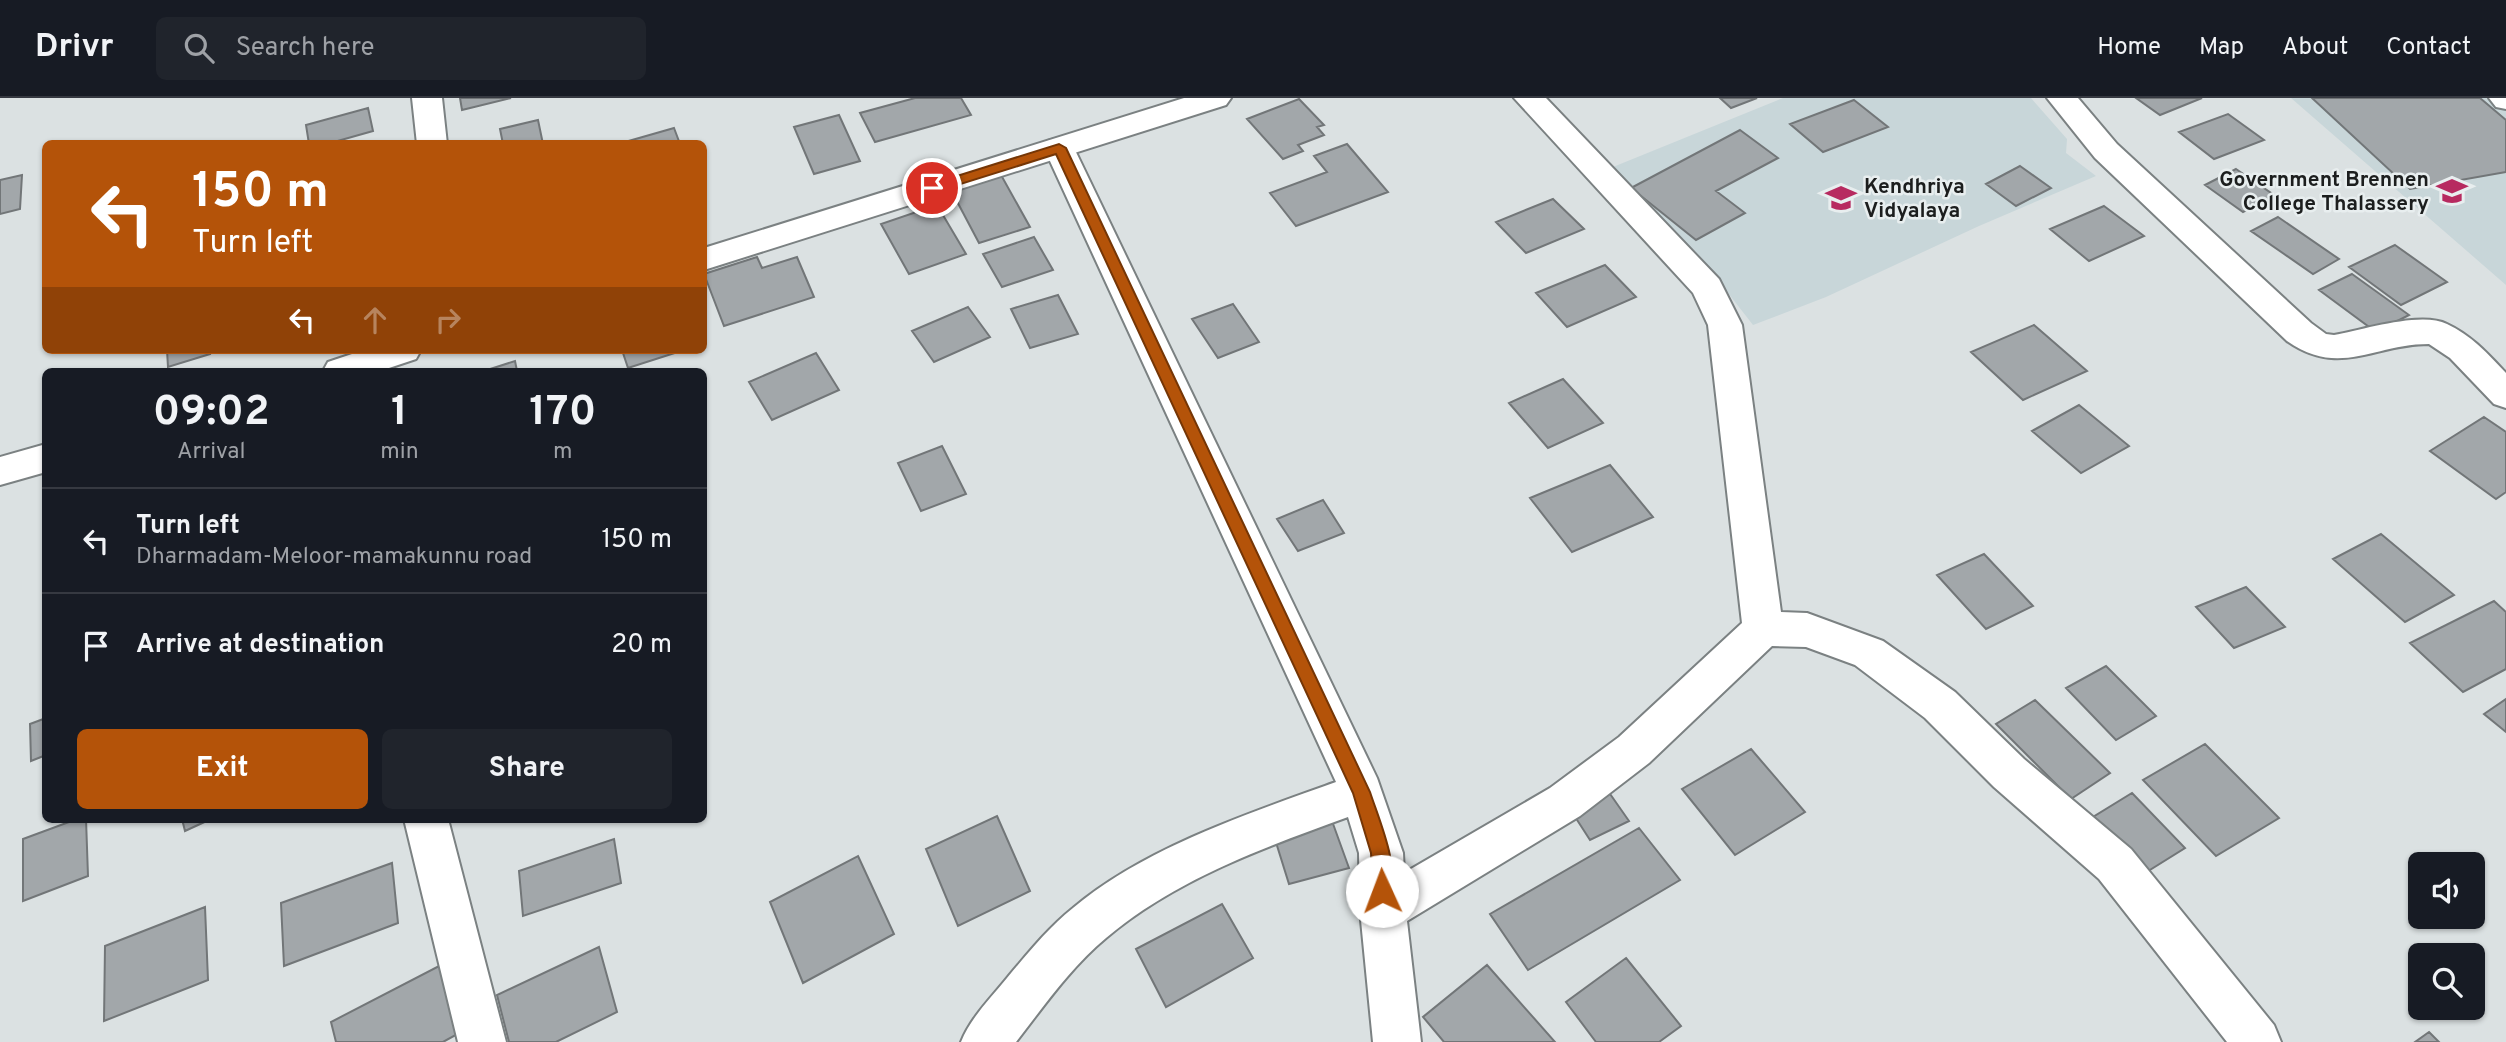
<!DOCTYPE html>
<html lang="en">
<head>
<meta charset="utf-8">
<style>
  :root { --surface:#171b24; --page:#20242c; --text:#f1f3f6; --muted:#9ea1a6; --line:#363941; --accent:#b45309 }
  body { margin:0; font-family:Overpass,sans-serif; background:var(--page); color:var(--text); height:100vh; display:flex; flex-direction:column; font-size:26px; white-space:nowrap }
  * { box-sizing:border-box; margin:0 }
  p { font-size:23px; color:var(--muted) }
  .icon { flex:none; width:38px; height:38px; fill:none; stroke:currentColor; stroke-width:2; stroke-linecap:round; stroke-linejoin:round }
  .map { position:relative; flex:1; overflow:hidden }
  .sheet { position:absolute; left:42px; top:270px; width:665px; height:455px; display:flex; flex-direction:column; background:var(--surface); border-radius:10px; box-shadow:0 2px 5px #0004 }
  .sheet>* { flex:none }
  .guide { position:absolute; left:42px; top:42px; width:665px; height:214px; border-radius:10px; box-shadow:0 2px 5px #0004; background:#b45309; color:#fff; overflow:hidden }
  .buttons { position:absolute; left:2408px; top:754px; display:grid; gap:14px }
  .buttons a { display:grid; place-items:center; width:77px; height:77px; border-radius:10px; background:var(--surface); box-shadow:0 2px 5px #0004; font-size:35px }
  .pin { position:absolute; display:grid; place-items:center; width:60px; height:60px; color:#fff; margin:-30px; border:4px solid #fff; border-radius:50%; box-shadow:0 2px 7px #0007 }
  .me { position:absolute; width:77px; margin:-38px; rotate:358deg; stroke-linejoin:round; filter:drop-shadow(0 0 5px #0008) }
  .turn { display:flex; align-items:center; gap:24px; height:147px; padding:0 35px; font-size:32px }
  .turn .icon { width:91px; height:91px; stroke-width:2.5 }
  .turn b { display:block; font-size:49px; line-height:60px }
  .lanes { display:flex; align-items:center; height:66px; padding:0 35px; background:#0003; justify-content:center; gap:35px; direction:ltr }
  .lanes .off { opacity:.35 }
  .eta { display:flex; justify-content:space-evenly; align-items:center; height:119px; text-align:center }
  .eta b { font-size:42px; font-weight:700; line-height:49px }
  .cta { display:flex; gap:14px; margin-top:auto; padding:14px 35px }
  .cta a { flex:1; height:80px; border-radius:10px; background:var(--accent); color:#fff; font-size:28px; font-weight:700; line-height:80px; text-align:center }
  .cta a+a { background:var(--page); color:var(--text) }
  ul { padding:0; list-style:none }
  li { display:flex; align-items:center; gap:21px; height:105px; padding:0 35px; border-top:2px solid var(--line) }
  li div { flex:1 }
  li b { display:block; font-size:26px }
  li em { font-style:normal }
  header { display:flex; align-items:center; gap:42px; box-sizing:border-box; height:98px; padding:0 35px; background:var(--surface); border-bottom:2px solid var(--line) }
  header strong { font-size:33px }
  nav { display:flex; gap:38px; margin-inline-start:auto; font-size:24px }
  .search { width:490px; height:63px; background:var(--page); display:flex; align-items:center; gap:18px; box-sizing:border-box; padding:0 24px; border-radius:10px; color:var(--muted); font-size:26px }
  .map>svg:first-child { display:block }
  .built { fill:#c8d6d9 }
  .building { fill:#a2a7aa; stroke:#727678; stroke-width:2 }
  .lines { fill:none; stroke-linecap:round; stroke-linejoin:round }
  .minor-casing { stroke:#7b8182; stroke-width:4 }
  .major-casing { stroke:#7b8182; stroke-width:4 }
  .minor { fill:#fff; fill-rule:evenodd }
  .major { fill:#fff; fill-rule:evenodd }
  .route { fill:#b45309; stroke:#753606; stroke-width:2 }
  .labels { text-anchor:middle; stroke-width:5; stroke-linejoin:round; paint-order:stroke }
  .poi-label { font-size:21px; font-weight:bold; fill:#1c1e1e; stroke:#e8eeef; text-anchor:end }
</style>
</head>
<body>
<header>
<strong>Drivr</strong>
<div class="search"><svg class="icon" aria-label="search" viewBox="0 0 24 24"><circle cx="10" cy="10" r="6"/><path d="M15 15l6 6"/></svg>Search here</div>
<nav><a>Home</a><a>Map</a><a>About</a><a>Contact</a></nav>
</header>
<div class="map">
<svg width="2506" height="944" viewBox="0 0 2506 944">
  <rect width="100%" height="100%" fill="#dbe1e2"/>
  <path class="built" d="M1783,0h248l36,41 -1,14 30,23 -117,50 -153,71 -73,28 -46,-59 -99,-97z
    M2291,0h215v187z"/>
  <path class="building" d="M460,0h51l-49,12z
    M915,0h46l10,17 -96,27 -15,-29z
    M1720,0h37l-26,10z
    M2136,0h66l-42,17z
    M2312,0h168l26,22v52l-96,17z
    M1299,1l25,26 -7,2 7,8 -26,10 5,6 -20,8 -36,-40z
    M1854,2l34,27 -65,25 -33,-28z
    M368,10l5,23 -46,13h-18l-3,-19z
    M2228,16l36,26 -50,19 -35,-27z
    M839,17l21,46 -46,13 -20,-47z
    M538,22l5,24h-40l-3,-15z
    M674,30l6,16h-62z
    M1740,32l38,28 -62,33 29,22 -49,27 -65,-52z
    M1347,46l41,48 -92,34 -26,-33 57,-21 -13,-16z
    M2020,68l31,22 -35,18 -30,-22z
    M2236,71l38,26 -31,17 -38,-27z
    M22,77l-2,34 -20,5v-34z
    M1001,77l29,52 -51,16 -28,-53z
    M1553,101l31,30 -58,24 -30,-31z
    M937,107l29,49 -57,20 -28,-50z
    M2104,108l40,30 -55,25 -39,-32z
    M2278,119l61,42 -26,15 -62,-43z
    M1034,139l19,33 -51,17 -19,-33z
    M2395,147l52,37 -46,23 -52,-38z
    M757,159l5,11 35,-11 17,40 -90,29 -20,-52z
    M1605,167l31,32 -69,30 -31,-34z
    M2352,176l57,41 -33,17 -57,-42z
    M1058,197l20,39 -48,14 -19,-39z
    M1233,206l26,38 -41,16 -26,-39z
    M968,209l22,30 -56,25 -22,-31z
    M2034,227l53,46 -64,29 -52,-48z
    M167,252h42l1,4 -42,13z
    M622,252h62l-56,18z
    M816,255l23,37 -67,30 -23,-38z
    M515,263l2,10h-33z
    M1563,281l40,44 -55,25 -39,-45z
    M2079,307l50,41 -48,27 -49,-42z
    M2484,319l22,15v60l-10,7 -66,-48z
    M942,348l24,48 -45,17 -23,-48z
    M1610,367l43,52 -81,35 -42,-54z
    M1323,402l21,33 -46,18 -21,-32z
    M2381,436l73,61 -49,27 -72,-63z
    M1984,456l49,52 -47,23 -49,-54z
    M2246,489l39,40 -51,21 -38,-41z
    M2494,503l12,11v57l-43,23 -53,-49z
    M2106,568l50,50 -40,24 -50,-52z
    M2506,601v33l-22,-18z
    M2035,602l75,73 -39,26 -75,-75z
    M46,620v37l-15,6 -1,-37z
    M2205,646l74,74 -63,38 -73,-76z
    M1751,651l54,63 -70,43 -53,-66z
    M1608,693l21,30 -39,19 -20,-31z
    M2132,695l53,55 -40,25 -52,-56z
    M997,718l33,75 -72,35 -32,-77z
    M77,721h9l2,57 -65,25v-62z
    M182,721h29l-26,12z
    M1332,723l17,47 -60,16 -15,-48z
    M1639,730l41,52 -152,90 -38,-56z
    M614,741l7,44 -98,33 -4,-45z
    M858,758l36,78 -91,49 -33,-81z
    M392,765l6,60 -114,43 -3,-63z
    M1222,806l31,54 -87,49 -30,-58z
    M205,809l3,73 -104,41 1,-75z
    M599,849l18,65 -61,30h-47l-12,-47z
    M1626,860l55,68 -22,16h-63l-30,-40z
    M443,866l20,67 -20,11h-107l-5,-20z
    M1487,867l68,77h-111l-21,-25z
    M2429,934l10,10h-24z"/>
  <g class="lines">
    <g class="minor-casing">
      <path id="minor" d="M412,0h30l5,46h-30z
        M1514,0h32l173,181 23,46 39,287 26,1 76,28 72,51 69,67 107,90 143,176 7,17h-54l-128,-163 -105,-92 -69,-69 -70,-53 -49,-18 -34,-1 -123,117 -69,53 -173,105 14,121h-48l-13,-132 -1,-57 -11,-36c-83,30 -174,63 -242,121 -35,29 -62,68 -90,104h-55c10,-25 30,-44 46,-64 21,-25 41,-50 66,-70 71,-60 176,-95 263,-126l-292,-634 4,-7 11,-3 11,3 4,7 303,630 26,75 1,20 146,-85 69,-51 123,-114 -34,-298 -15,-32z
        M2047,0h31l39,46 194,179 15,11 8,1c29,-5 87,-24 113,-11 24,11 41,30 59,49v35l-12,-4 -44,-46 -21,-14c-56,0 -89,34 -142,-3l-192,-183z
        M2489,0h17v11l-10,-2z
        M404,721h44l58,223h-48z"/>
    </g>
    <g class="major-casing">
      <path id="major" d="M1184,0h47l-5,7 -522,165v-22z
        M364,252h57l-5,9 -36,12h-57l5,-9z
        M46,346v28l-46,13v-28z"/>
    </g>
    <use href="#minor" class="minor"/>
    <use href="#major" class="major"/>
  </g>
  <path class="route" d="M1059,46l7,4 304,644c9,28 31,77 19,105l-7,3 -7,-3 -2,-6 -2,-38 -18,-60 -297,-639 -124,39 -6,-5 2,-3z"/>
  <defs>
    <g id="university-bare" transform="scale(2.415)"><path d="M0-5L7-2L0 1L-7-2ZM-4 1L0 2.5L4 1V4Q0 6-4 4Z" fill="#b72a60" stroke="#e8eeef" stroke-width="2.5" paint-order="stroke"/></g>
    <g id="school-bare" transform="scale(2.415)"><path d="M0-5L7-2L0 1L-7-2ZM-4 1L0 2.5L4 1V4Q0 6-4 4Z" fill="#b72a60" stroke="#e8eeef" stroke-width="2.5" paint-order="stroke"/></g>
  </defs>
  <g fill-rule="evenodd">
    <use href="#university-bare" x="2452" y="93"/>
    <use href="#school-bare" x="1841" y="100"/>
  </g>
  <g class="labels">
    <g class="poi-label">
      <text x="2429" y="88">Government Brennen<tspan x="2429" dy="24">College Thalassery</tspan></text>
      <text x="1864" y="95" text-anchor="start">Kendhriya<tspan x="1864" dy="24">Vidyalaya</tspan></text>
    </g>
  </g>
</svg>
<div class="buttons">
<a><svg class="icon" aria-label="sound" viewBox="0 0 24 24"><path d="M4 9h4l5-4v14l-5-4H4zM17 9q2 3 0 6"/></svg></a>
<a><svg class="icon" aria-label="search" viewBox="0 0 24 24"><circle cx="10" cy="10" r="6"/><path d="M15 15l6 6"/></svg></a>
</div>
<div class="pin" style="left:932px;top:90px;background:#d93025"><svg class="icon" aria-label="arrive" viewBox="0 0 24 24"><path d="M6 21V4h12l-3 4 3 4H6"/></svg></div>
<svg class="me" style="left:1382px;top:793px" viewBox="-20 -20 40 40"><circle r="19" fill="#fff"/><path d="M0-13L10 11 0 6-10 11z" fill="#b45309"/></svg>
<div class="guide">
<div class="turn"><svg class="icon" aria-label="left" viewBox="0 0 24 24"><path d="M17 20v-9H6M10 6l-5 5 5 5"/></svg><div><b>150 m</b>Turn left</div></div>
<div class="lanes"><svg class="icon" aria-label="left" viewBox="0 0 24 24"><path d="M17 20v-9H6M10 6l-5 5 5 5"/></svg><svg class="icon off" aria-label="ahead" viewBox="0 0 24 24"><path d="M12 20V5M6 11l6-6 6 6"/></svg><svg class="icon off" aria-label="right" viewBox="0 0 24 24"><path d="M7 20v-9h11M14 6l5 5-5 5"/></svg></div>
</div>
<section class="sheet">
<div class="eta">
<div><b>09:02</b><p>Arrival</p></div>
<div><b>1</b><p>min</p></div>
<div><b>170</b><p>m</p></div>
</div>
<ul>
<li><svg class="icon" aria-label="left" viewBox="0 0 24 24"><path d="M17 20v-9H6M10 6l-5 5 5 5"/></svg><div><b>Turn left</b><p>Dharmadam-Meloor-mamakunnu road</p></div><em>150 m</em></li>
<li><svg class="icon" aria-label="arrive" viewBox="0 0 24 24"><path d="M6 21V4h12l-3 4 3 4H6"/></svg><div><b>Arrive at destination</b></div><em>20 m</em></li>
</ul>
<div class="cta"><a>Exit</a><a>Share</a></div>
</section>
</div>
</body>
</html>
